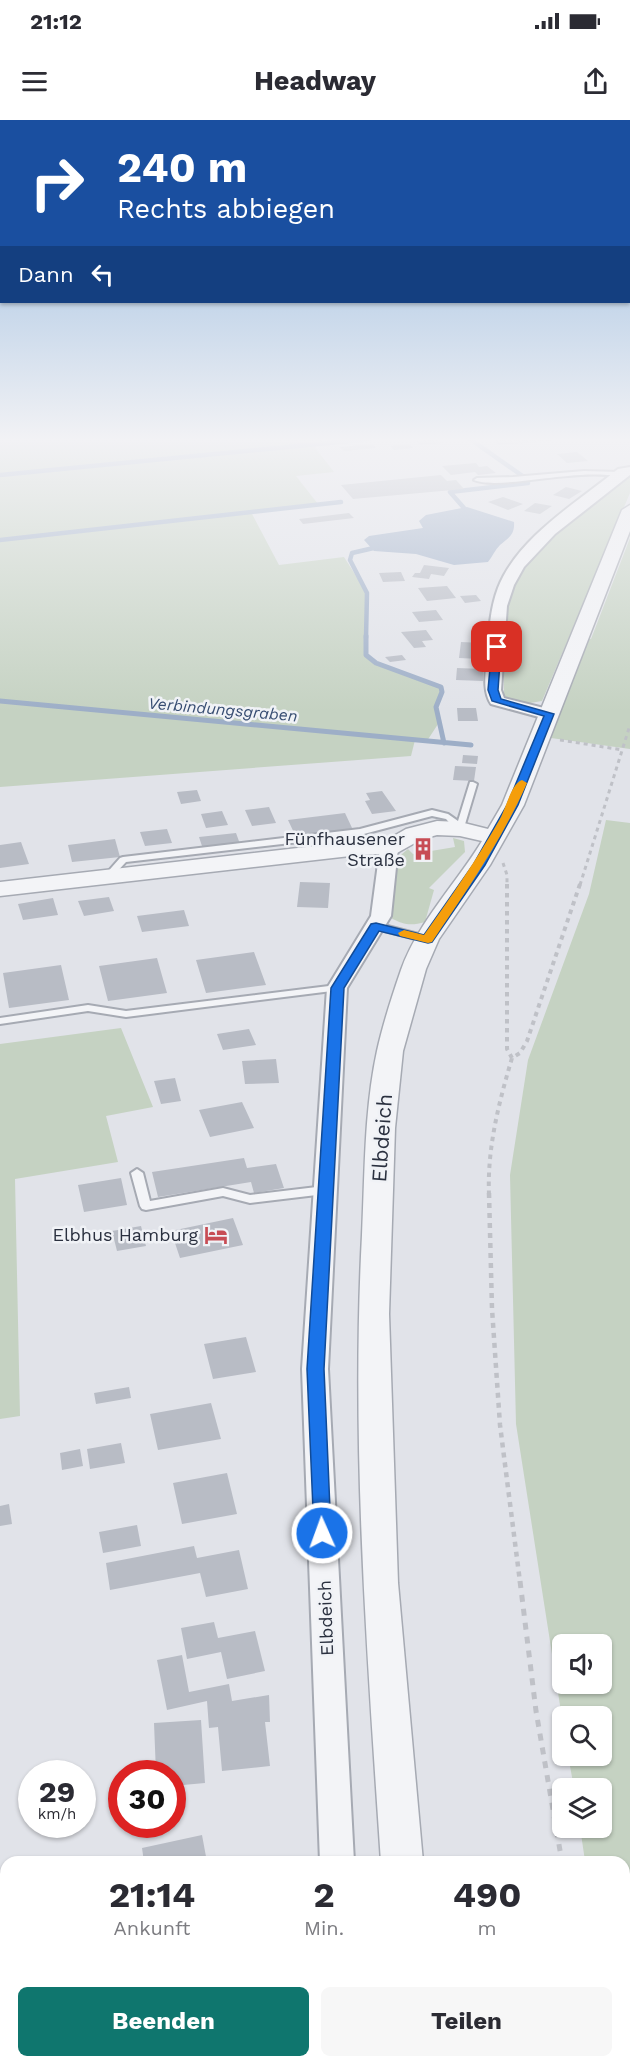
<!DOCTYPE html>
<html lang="de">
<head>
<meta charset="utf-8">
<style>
  :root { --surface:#fff; --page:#f7f7f7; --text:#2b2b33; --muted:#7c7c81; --accent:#0f766e }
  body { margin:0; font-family:"Work Sans",sans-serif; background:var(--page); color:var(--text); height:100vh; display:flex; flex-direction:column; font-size:22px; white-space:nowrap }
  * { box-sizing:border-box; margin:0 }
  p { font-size:20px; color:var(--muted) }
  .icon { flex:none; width:33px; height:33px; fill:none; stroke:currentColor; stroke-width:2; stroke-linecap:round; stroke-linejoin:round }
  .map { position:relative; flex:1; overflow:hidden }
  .side { position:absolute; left:0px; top:1736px; width:630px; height:212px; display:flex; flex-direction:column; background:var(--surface); border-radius:18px 18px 0 0; box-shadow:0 2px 4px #0004 }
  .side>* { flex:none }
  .guide { position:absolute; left:0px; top:0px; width:630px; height:183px; box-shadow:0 2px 4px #0004; background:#1a4fa0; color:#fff; overflow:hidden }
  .buttons { position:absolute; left:552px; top:1514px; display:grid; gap:12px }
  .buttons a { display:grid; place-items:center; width:60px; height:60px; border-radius:9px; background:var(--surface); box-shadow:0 2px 4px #0004; font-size:30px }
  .speed { position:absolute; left:18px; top:1640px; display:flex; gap:12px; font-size:30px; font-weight:700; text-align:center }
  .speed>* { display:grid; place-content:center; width:78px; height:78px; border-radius:50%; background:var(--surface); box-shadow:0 2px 4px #0004; line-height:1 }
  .speed small { font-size:15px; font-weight:400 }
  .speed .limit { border:9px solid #d22; background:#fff; color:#111 }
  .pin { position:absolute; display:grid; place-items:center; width:51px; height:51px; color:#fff; margin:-26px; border-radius:12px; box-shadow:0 3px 9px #0006 }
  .me { position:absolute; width:66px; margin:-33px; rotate:358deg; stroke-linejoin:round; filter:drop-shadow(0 0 4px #0008) }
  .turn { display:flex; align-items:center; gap:21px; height:126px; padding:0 18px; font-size:27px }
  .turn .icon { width:78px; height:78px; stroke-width:2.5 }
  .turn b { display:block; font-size:42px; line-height:51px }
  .then { display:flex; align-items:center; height:57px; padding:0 18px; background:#0003; gap:12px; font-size:22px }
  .eta { display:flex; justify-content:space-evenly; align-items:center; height:102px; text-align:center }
  .eta b { font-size:36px; font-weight:700; line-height:42px }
  .primary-button { display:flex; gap:12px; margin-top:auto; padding:12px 18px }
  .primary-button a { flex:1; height:69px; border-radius:9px; background:var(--accent); color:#fff; font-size:24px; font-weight:700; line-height:69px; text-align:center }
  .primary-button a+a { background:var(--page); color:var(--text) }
  .status { display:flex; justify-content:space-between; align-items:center; height:42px; padding:0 30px; background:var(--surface); direction:ltr }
  .status svg { height:16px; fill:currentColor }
  header { display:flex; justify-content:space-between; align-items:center; height:78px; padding:0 18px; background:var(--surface); font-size:27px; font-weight:700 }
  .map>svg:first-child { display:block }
  .green { fill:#c5d2c2; fill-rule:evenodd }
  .water { fill:#9daec7 }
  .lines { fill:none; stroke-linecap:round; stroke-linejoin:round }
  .stream-far1 { stroke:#9daec7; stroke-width:4.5 }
  .stream { stroke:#9daec7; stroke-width:5 }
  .building { fill:#b8bcc5 }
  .service-casing { stroke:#a6aab3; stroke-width:4 }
  .minor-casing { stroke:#a6aab3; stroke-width:4 }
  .tertiary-casing { stroke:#a6aab3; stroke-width:3 }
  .path-far3 { stroke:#bfc1c7; stroke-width:3; stroke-dasharray:4 4; stroke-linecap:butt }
  .path-far2 { stroke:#bfc1c7; stroke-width:4; stroke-dasharray:4.5 4.5; stroke-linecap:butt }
  .path-far1 { stroke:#bfc1c7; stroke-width:4.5; stroke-dasharray:5 5; stroke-linecap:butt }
  .path { stroke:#bfc1c7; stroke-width:5; stroke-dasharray:7 7; stroke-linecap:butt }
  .service { fill:#f3f4f7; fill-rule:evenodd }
  .minor { fill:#f3f4f7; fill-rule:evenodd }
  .tertiary { fill:#f3f4f7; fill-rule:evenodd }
  .route { fill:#1a73e8; stroke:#114b97; stroke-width:1.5 }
  .slow { fill:#f59e0b }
  .labels { text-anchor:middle; stroke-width:5; stroke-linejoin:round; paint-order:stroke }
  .far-water-label { font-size:16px; font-style:italic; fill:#364c71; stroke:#f0f2f6 }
  .poi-label { font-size:18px; fill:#2a303f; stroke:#f0f2f6; text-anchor:end }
  .street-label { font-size:18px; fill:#2a303f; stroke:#f0f2f6 }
  .near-street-label { font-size:21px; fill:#2a303f; stroke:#f0f2f6 }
</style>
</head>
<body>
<div class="status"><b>21:12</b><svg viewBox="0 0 49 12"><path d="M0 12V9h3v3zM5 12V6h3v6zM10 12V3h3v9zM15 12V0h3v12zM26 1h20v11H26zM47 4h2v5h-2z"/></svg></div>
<header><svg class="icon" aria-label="menu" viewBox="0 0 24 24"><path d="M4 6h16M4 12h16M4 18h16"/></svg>Headway<svg class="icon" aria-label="share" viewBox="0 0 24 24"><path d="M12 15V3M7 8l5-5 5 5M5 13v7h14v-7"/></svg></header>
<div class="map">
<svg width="630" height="1946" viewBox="0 0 630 1946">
  <rect width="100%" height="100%" fill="#e1e3e9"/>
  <path class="green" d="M0,319h323l4,4 -14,2 21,27 -38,4 22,28 -67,8 28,53 65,-8 23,36 -1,62 18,11 57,21 1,5 -6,15 2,17 -11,17 -12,-1 -4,16 -411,31z
    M630,355v18l-88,208 -24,4 -14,-8 -1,-76 16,-46 27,-38z
    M630,418v211l-79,-11 36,-100 4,1z
    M606,700l24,3v1243h-12l-1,-5h7v-199l-39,-1 -5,-34h22v-39h-28l-6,-33h34v-39h-40v2l-46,-294 -6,-249 18,-115 61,-166zM562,1524h40v39h-40z
    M453,718l11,3 1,11 -36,36 5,2 -9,32c-14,4 -21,3 -34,-4l5,-59 12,-10 5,5 42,-7z
    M121,908l32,79 -47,9 12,46 -103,17 5,237 -20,3v-375z"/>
  <path class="water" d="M467,387l47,15c1,13 -6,16 -14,23 -5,5 -8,12 -12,17l-34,3 -38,-11 -42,-3 -10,-11 5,-4 54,-8 -4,-7 7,-6z"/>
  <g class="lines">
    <path class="stream-far1" d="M0,355l370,-36
      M461,396l3,-8 -14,-16 78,-9 -4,-6 -54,-38
      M0,420l341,-38
      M366,518l1,-45 -17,-33 2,-7 26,-6"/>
    <path class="stream" d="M366,516v19l10,8 65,24 1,5 -6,15 8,36
      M0,581l471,44"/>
  </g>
  <path class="building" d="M436,319l7,4 -23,2 -4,-4z
    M493,319h61v2l-55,4z
    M373,324l3,4 -32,3 -4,-4z
    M409,324l4,4 -19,2 -4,-4z
    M577,332l11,9 -21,2 -10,-9z
    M476,343l3,4 8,-1 9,7 -18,2 -3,-3 -24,3 -9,-9z
    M441,355l6,6 9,-1 8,9 -111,10 -12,-14z
    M566,367l16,4 -13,8 -16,-4z
    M503,377l20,7 -15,6 -20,-8z
    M535,383l17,3 -12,8 -16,-3z
    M349,393l5,5 -51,6 -4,-5z
    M424,445l25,3 -5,8 -13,-2 -2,5 -17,-2 3,-4h5z
    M401,452l4,9 -22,1 -4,-9z
    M447,466l9,12 -29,3 -9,-13z
    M476,475l5,6 -16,2 -5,-7z
    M436,490l7,10 -24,2 -7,-10z
    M426,510l7,10 -11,1 4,6 -12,1 -13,-16z
    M461,522l21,1 -2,16 -21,-1z
    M402,535l4,5 -16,2 -5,-5z
    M457,548l26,1v12l-27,-1z
    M457,588h19l2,13h-20z
    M463,635l15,1 -1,8 -15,-1z
    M455,646l21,1 -2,14 -21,-1z
    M197,670l4,11 -20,3 -4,-12z
    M382,671l14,20 -24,3 -7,-13 5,-1 -4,-7z
    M269,687l7,16 -24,3 -7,-16z
    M222,691l6,14 -22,3 -5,-14z
    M345,693l8,17 -57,7 -8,-17z
    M167,709l5,14 -27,3 -5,-14z
    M236,713l4,11 -37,5 -4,-12z
    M115,719l5,18 -48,5 -4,-17z
    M21,722l8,22 -29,4v-23z
    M426,724l6,7 -12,2 -6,-6z
    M300,762l30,1 -2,25 -31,-1z
    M109,777l5,14 -30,5 -6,-15z
    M53,778l5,17 -35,5 -5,-16z
    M184,790l5,16 -47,6 -5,-16z
    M254,832l12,33 -60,8 -10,-33z
    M157,838l10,35 -59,8 -9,-35z
    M61,845l8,35 -60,8 -6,-35z
    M249,909l7,16 -33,5 -6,-16z
    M276,939l3,24 -34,1 -3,-23z
    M175,958l6,23 -20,3 -7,-23z
    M242,982l12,26 -44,9 -11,-27z
    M244,1038l3,10 29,-4 8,24 -30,5 -3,-11 -93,15 -6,-25z
    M121,1058l6,27 -43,7 -6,-27z
    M233,1098l10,27 -63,13 -9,-27z
    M141,1106l5,20 -29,5 -5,-20z
    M246,1217l10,35 -43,7 -9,-35z
    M129,1267l2,11 -35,6 -2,-11z
    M211,1283l10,36 -63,11 -8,-36z
    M121,1323l4,20 -35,6 -3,-20z
    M80,1329l3,17 -21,4 -2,-17z
    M227,1353l10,41 -55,10 -9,-41z
    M9,1384l3,20 -12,2v-20z
    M137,1405l4,21 -38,7 -4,-21z
    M194,1426l3,12 42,-8 9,39 -42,8 -6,-24 -90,17 -4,-27z
    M214,1502l4,16 37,-7 10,40 -38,8 -6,-27 -34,7 -6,-31z
    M182,1535l7,37 40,-8 3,17 37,-6 1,27h-5l5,44 -48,5 -4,-44 -9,1 -2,-27 -40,9 -10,-50z
    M201,1600l4,63 -33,3v-13h-16l-2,-50z
    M202,1715l5,27h-63l-2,-14z
    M169,1941h108l1,5h-109z"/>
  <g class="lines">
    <g class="service-casing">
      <path id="service" d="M584,351l36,1 3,2 -3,2c-17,-2 -35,-2 -52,0 -21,1 -77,12 -94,4l3,-2 36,-1z
        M470,662h3l4,2 -14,47h-6l-11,-12 -14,-3 -72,19 -234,27 -15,16 -3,1 -4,-3 16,-18 3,-1 237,-28 72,-19 16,4 10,7z
        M376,803l54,14 2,2 -5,3 -54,-14 -2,-2z
        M337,865l5,3 -2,2 -214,27 -38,-6 -88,13v-6l88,-13 38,6z
        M137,1049l6,4 7,28 73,-13 27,7 75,-9 6,4 -6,4 -75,9 -27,-7 -77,14 -4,-1 -2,-3 -9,-33z"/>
    </g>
    <g class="minor-casing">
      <path id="minor" d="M630,347v8l-75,59 -31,33 -10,18 -7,21 -6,84 3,8 52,13 2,4 -8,5 -59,-16c-9,-14 -5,-32 -4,-49 2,-23 3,-46 11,-67 19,-50 81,-87 120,-119z
        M389,722l7,2 2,4 -7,68 -44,72 -19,381 26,493h-34l-18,-493 25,-381 44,-72 9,-68 2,-4z
        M326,1941h38l1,5h-38z"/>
    </g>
    <g class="tertiary-casing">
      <path id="tertiary" d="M630,385v26l-106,274 -34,60 -51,74 -13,30 -23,82 -8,77 -6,186 9,269 25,279h-42c-14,-209 -30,-418 -19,-627 3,-61 2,-124 15,-184 6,-27 15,-55 24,-81 17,-48 55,-86 81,-129l-22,-5 -23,-1 -15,4 -25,14 -38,2 -359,41v-14l359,-41h26l21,-12 31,-8 23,1 28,7 14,-24 120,-295z
        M395,1941h46v5h-46z"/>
    </g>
    <path class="path-far3" d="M560,620l63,10
      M503,743l4,12v10
      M580,765l50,-160"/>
    <path class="path-far2" d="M507,764v165l5,9
      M489,1075c-2,-47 10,-93 23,-137l8,-5 7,-12 53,-157"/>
    <path class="path-far1" d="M489,1073l3,116 8,116 20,157"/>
    <path class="path" d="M520,1461l16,130 26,151
      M596,1941v5"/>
    <use href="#service" class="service"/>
    <use href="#minor" class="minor"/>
    <use href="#tertiary" class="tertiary"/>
  </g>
  <linearGradient id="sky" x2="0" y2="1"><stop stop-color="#8ab2db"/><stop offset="0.54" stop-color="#f2f2f5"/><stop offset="1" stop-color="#f2f2f5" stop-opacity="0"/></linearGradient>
  <rect width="630" height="592" fill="url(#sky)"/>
  <path class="route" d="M497,524l4,3 -3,43 3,9 53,15 -36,91 -33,60 -53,77 -4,1 -49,-12 -35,57 -20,381 7,164 -2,5 -7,2 -6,-2 -2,-5 -7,-164 24,-381 40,-64 5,-1 48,12 49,-70 34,-60 37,-89 -52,-15 -4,-11 4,-43z"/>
  <path class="slow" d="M522,660l5,3c-25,57 -60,107 -95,159l-4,1 -28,-7 -2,-3 6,-3 20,5c27,-38 53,-76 76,-116 6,-11 11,-35 22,-39z"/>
  <defs>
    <g id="building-bare" transform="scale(1.8)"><path d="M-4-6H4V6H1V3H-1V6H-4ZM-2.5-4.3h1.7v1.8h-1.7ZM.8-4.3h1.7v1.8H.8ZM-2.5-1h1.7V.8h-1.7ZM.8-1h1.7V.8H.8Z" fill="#c74c54" stroke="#f0f2f6" stroke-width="2.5" paint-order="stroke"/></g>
    <g id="hotel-bare" transform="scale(1.8)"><path d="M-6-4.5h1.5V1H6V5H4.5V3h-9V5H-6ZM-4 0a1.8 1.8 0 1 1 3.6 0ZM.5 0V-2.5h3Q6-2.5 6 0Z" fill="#c74c54" stroke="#f0f2f6" stroke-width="2.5" paint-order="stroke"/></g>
  </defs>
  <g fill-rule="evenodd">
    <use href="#building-bare" x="423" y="729"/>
    <use href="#hotel-bare" x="216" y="1115"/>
  </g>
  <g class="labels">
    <g class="far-water-label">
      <text transform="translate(223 589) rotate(5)" y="6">Verbindungsgraben</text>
    </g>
    <g class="poi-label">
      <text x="405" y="725">Fünfhausener<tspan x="405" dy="21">Straße</tspan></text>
      <text x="198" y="1121">Elbhus Hamburg</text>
    </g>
    <g class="street-label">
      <text transform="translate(326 1498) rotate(-92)" y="6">Elbdeich</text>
    </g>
    <g class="near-street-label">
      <text transform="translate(382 1018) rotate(-86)" y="7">Elbdeich</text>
    </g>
  </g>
</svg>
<div class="buttons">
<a><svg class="icon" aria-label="sound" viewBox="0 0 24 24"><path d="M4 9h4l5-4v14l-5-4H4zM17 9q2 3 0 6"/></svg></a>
<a><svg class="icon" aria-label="search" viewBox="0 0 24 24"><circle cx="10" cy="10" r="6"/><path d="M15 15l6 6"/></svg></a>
<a><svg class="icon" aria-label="layers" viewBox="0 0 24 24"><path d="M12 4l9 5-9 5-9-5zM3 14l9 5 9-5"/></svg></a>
</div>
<div class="speed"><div>29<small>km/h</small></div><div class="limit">30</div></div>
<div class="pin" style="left:497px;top:527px;background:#d93025"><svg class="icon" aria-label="arrive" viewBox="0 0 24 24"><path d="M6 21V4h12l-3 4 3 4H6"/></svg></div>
<svg class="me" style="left:322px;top:1413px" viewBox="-20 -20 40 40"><circle r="17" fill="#1a73e8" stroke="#fff" stroke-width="3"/><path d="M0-11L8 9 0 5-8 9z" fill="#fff"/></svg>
<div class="guide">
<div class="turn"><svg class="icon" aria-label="right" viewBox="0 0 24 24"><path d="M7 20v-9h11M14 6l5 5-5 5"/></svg><div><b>240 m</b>Rechts abbiegen</div></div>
<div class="then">Dann<svg class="icon" aria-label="left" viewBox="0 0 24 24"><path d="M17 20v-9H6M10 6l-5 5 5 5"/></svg></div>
</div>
<section class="side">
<div class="eta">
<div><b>21:14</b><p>Ankunft</p></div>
<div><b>2</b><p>Min.</p></div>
<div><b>490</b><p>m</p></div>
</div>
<div class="primary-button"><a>Beenden</a><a>Teilen</a></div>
</section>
</div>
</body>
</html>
